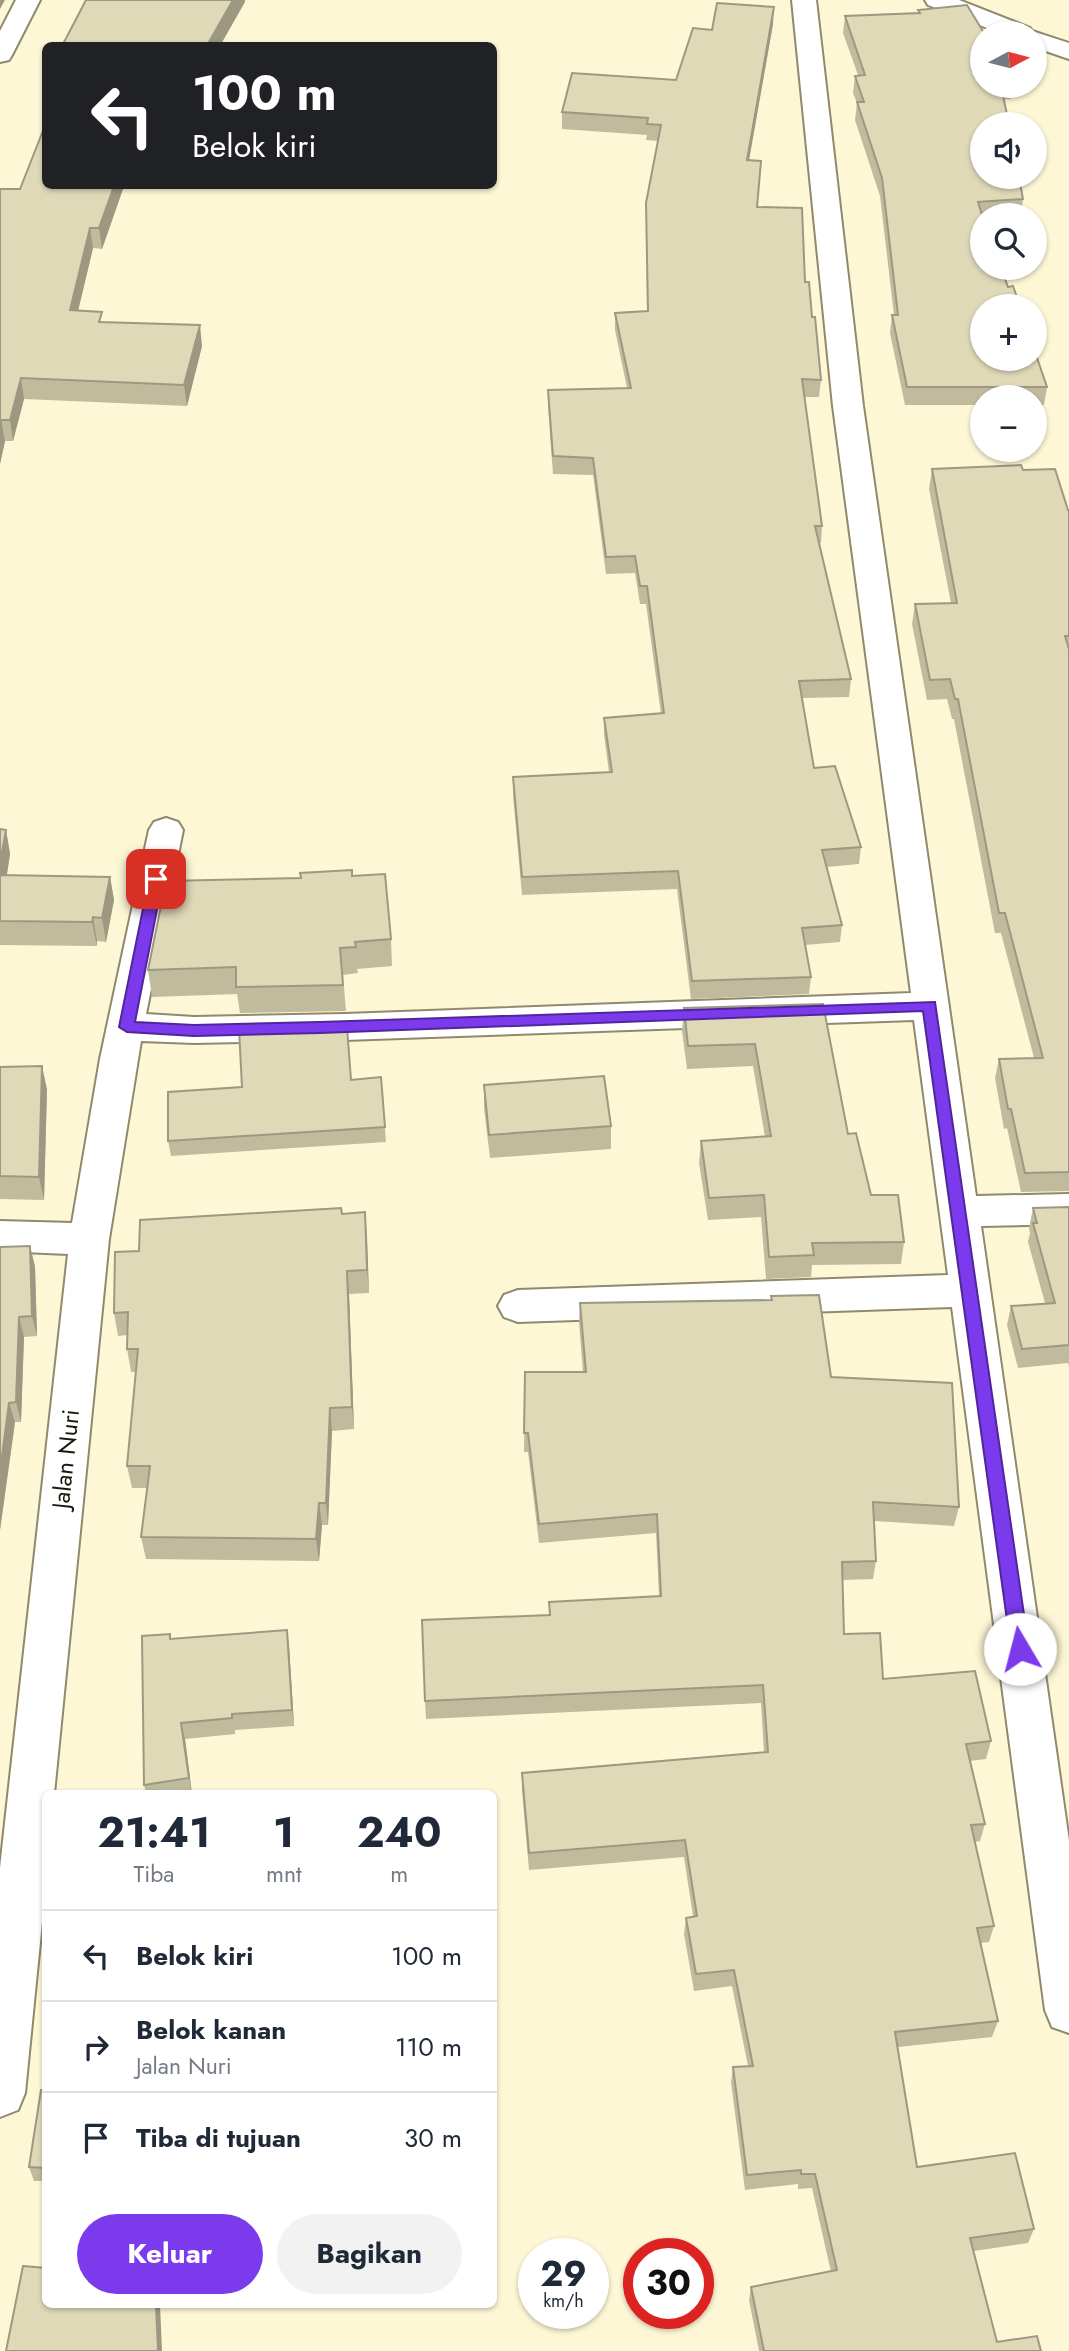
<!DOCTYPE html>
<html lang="id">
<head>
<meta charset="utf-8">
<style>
  :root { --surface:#fff; --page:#f2f2f3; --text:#1f2937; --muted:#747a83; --line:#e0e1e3; --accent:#7c3aed }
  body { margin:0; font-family:Jost,sans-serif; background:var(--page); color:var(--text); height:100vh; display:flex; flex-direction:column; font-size:26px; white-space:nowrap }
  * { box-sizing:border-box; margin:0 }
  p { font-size:23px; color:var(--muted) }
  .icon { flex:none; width:38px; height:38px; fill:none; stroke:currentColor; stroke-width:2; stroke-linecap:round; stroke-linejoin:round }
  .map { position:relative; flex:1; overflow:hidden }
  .drawer { position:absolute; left:42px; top:1790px; width:455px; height:518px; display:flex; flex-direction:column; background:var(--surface); border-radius:10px; box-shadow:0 2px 5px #0004 }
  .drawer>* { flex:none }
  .guide { position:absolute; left:42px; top:42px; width:455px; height:147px; border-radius:10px; box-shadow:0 2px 5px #0004; background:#202124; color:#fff; overflow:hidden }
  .needle { width:46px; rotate:83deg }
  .controls { position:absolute; left:970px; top:21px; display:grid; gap:14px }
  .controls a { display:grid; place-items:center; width:77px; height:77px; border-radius:50%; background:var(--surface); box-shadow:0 2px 5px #0004; font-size:35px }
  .speed { position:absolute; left:518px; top:2238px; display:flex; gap:14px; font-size:35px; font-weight:700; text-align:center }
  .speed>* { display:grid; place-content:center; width:91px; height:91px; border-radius:50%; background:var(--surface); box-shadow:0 2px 5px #0004; line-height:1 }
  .speed small { font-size:18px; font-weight:400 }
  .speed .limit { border:10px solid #d22; background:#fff; color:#111 }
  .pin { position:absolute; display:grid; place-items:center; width:60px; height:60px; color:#fff; margin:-30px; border-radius:14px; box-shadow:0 4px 10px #0006 }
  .me { position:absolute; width:77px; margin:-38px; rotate:352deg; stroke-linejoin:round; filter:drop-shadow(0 0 5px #0008) }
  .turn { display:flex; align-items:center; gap:24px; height:147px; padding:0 35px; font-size:32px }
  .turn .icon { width:91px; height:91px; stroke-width:2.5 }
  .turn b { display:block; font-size:49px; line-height:60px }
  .eta { display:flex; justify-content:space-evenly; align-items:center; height:119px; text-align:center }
  .eta b { font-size:42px; font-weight:700; line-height:49px }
  .action { display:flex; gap:14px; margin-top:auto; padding:14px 35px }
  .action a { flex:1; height:80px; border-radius:42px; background:var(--accent); color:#fff; font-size:28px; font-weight:700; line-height:80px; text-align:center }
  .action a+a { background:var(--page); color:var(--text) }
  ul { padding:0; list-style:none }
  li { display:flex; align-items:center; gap:21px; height:91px; padding:0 35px; border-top:2px solid var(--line) }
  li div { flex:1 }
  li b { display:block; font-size:26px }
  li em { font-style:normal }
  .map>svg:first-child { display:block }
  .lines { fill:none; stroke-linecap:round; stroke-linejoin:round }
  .minor-casing { stroke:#90896b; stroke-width:4 }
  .minor { fill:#fff; fill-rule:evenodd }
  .wall { fill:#c1bb9e }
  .shaded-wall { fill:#9d9881 }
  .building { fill:#e0d9b8; stroke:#9d9881; stroke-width:2 }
  .route { fill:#7c3aed; stroke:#51269a; stroke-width:2 }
  .labels { text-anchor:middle; stroke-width:6; stroke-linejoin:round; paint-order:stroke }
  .street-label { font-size:24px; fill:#1a170b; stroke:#fff }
</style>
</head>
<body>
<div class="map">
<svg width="1069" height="2351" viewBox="0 0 1069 2351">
  <rect width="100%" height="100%" fill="#fef7d6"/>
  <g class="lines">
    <g class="minor-casing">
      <path id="minor" d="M16,0h24l-28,55 -3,5 -9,2v-31z
        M792,0h24l47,406 113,790 93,-2v30l-88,2 88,615v192l-17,-6 -7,-17 -93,-703 -434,15 -14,-5 -6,-11 6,-11 14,-5 430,-15 -34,-255 -569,20 -151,3 -53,-2 -32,198 -55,555h-8v88l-21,211 -7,17 -18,7v-249l68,-614 -68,-3v-30l72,2 28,-164 49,-229 5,-8 12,-4 12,4 5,8 -37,184 48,3 151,-3 566,-21 -78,-587z
        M925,0h34l71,28 2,3 37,12v16l-35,-12v-14h-34l-72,-28z"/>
    </g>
    <use href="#minor" class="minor"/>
  </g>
  <path class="wall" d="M918,10l64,76h30l-1,13h-7l19,100 -2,16h-39v53l65,119 -3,18h-10v-8h-52v8h-77l-15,-72 2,-18h2l-14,-119 -25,-76 2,-17 -4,-10 2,-17 3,-1 -15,-42 2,-17 73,-3z
    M773,24l-24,136 8,47 48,75 7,35 9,63 -2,17h-15l18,129 -1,17h-2l32,136 -2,18 -47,1 12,70 47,79 -2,17 -32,3 15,58 -2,17 -35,3 6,32 -2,17 -118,5 -14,-110 -155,6 -9,-100v-18l96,-5 -5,-37v-17l57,-4 -15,-110h-6l-5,-31 -29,1 -13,-99 -40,-1 -5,-67v-17l79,-2 -12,-58v-17l32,-2 -1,-108 12,-62 -12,-1 1,-5 -85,-6v-17l114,-32 36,-50z
    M124,186l-22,63 -9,-1 -15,63 26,11 98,24 -15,60 -163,-7 -11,42h-8l-5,23v-275h20z
    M932,469l91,1 45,40h1v681l-48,1 -14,-64 -3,1 -9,-51 4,-19 35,-1 -33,-125h-6l-41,-214h-2l-5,-20 -20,1 -15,-76 3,-20 36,-1 -22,-114z
    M0,829l6,1 4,24 -3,21 103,2 4,23 -8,42 -9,-1v5l-97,-1z
    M352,876l39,63 1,27 -35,3 1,4 -15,2 3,36 -106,2 -3,-19 -85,3 -4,-27z
    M823,1004l25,130 23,61 33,47 -3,22 -89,1 -1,12 -45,2 -5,-62 -53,3 -9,-57 2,-22 64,-4 -12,-71 -66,3 -5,-38 2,-23z
    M0,1067l47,22 -3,111 -44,-1z
    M381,1077l5,65 -215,14 -3,-15 74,-54z
    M484,1085l127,41v23l-121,9 -6,-50z
    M1069,1207v160l-1,-4 -50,5 -11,-43 4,-19 34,-3 -17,-61 2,-9 -1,-5 4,-20z
    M365,1212l4,81 -20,1 5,135 -22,2 -4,94h-6l-3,36 -173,-2 -5,-22 6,-49h-15l-5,-22 9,-94h-5l-4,-23v-14l-9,1 -4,-23 25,-62 203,-37z
    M30,1246l5,21 2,69 -13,1 -3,85h-6l-15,108v-283z
    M771,1296l60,81 128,130 -5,19 -80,-5 2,40 -3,18 -31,1 2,54 39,45 108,62 -5,18 -16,2 15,63 -5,17 -5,1 19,84 -5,16 -9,1 18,78 -6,16 -94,10 19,120 117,62 -6,14 -54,8 23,91 44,9h-282l-10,-51 2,-13 80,-15 -19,-84 -14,1v-5l-53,6 -14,-108 2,-15 15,-1 -16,-80 -38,5 -10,-57 2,-16 7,-2 -9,-59 -155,13 -7,-79v-18l242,-20 -3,-50 -335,16 -1,-18 124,-86v-13l110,-6 -3,-63 -117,10 -11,-91h-4l1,-80h58l-4,-49 1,-20 191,-3z
    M287,1630l2,16 5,80 -59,4v4l-50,5 7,55h-46l-2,-9 27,-146z
    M46,2090v91h-12l-5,-14z"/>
  <path class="shaded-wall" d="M0,0h5l-5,9z
    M233,0h12v2l-25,44 -11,-4z
    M774,7l-1,17 -27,153 1,-17z
    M114,186h10l-22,63 -3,-21z
    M90,228l3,20 -20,84 -3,-22z
    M200,325l2,21 -15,60 -3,-21z
    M21,378l3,21 -11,42 -3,-21z
    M1,420l4,21 -5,23v-38z
    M6,830l4,24 -7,44 -3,-14v-21z
    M110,877l4,23 -8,42 -4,-24z
    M93,917l4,24v5l-5,-24z
    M42,1066l5,23 -3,111 -5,-23z
    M365,1212l2,23 2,58 -2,-23z
    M30,1246l5,21 2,69 -5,-20z
    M347,1271l2,23 5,135 -2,-22z
    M19,1317l5,20 -3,85 -5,-20z
    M9,1403l6,19 -15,108v-59z
    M330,1408l2,23 -4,94 -2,-22z
    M319,1503l3,22 -3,36 -3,-22z
    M287,1630l2,16 5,80 -2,-16z
    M181,1723l4,16 7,55 -3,-16z
    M156,2305h4l2,46h-4z"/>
  <path class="building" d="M86,0h147l-24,42 19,2 -1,2h-165z
    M717,3l57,4 -27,153 14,1 -4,46 45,1 3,74h4l3,35h3l6,63 -19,-1 20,147h-7l36,153 -52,2 15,87 21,-2 26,81 -39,3 20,75 -40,3 9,49 -119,4 -14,-110 -156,6 -9,-100 99,-5 -8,-54 60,-5 -17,-127h-7l-5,-30 -29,1 -13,-99 -40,-2 -5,-66 83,-2 -16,-75 33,-2 -2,-108 15,-78 -14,-1 1,-6 -86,-6 10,-39 104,7 17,-52 19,2z
    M967,5l17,28h-2v53h19l8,38h-27v53h37l4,22 -45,3 4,13v53h19l7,19 5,-1 7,20h-38v53h52v-10l13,38h-140l-15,-72h6l-16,-137 -25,-76h7l-9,-26 10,-1 -20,-59 75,-3 -2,-3z
    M46,123v63h68l-15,42h-9l-20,82 32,2 -3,10 101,3 -16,60 -163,-7 -11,42h-9l-1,6v-237h20z
    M1021,465l2,5 32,-1 13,41h1v126h-4l4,13v523l-44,1 -14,-64h-3l-9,-50 44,-1 -38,-145h-6l-41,-214h-3l-5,-20 -20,1 -15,-76 42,-1 -25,-134z
    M0,829l6,1 -6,33z
    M352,870v6l33,-2 6,65 -36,3 1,5 -16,1 3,37 -107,2v-20l-88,3 18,-89 135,-3 -1,-5z
    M0,875l110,2 -8,41 -9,-1 -1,5 -92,-1z
    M823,1004l25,130 8,-1 15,62h27l6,47 -92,1 2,12 -45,2 -5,-62 -55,3 -8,-57 70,-5 -16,-92 -67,2 -4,-38z
    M347,1027l4,53 30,-3 4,50 -217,14v-49l74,-5 -3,-58z
    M42,1066l-3,111 -39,-1v-109z
    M604,1076l7,50 -122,9 -5,-50z
    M1069,1207v138l-47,4 -11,-43 44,-3 -22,-80h4l-4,-15z
    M341,1208l1,6 23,-2 2,58 -20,1 5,136 -22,1 -4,95h-7l-3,36 -175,-2 9,-71h-23l11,-117h-11l1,-37 -14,1 1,-61 24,-1 1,-31z
    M30,1246l2,70 -13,1 -3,85 -7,1 -9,68v-224z
    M819,1295l12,82 121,6 7,124 -86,-5 3,59 -34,1 2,72 36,-1 3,46 92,-8 16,70 -25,3 19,80 -14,1 23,101 -17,2 21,93 -103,11 22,135 98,-14 19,76 -64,9 27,104 40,-6 4,15h-277l-13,-64 86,-17 -22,-96h-14v-4l-54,5 -14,-108 20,-1 -19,-96 -38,4 -10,-56 11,-2 -12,-76 -156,13 -7,-80 246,-21 -5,-67 -338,16 -3,-81 128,-5 -1,-13 112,-6 -4,-82 -118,10 -11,-91h-4l1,-61h61l-6,-69 192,-3 -1,-4z
    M287,1630l5,80 -60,4v4l-51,5 8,55 -45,7 -2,-149 28,-2v5z
    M41,2090h5v78l-17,-1z
    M23,2266l23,2v37h110l2,46h-152z"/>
  <path class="route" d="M156,874l7,5 -28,143 59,3 126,-3 615,-20 94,647 -3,5 -6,3 -7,-3 -2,-5 -88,-638 -603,22 -126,3 -67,-4 -8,-5 30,-148z"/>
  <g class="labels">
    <g class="street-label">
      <text transform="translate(66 1459) rotate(-84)" y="8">Jalan Nuri</text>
    </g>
  </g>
</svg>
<div class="controls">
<a><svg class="needle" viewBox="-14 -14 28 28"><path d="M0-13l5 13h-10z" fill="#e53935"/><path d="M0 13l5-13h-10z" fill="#747a83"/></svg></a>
<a><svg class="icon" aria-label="sound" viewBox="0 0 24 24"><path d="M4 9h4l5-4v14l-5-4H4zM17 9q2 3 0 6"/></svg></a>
<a><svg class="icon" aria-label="search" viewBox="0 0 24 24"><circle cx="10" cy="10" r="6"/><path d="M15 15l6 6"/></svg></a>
<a>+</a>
<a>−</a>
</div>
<div class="speed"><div>29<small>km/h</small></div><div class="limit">30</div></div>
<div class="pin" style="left:156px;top:879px;background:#d93025"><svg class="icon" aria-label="arrive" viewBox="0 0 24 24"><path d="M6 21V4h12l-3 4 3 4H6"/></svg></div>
<svg class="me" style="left:1020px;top:1649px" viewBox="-20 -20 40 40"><circle r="19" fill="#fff"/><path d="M0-13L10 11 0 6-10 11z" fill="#7c3aed"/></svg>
<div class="guide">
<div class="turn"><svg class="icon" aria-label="left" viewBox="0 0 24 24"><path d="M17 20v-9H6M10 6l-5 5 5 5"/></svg><div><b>100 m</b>Belok kiri</div></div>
</div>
<section class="drawer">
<div class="eta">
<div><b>21:41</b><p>Tiba</p></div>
<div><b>1</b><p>mnt</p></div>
<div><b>240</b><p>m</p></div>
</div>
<ul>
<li><svg class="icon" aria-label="left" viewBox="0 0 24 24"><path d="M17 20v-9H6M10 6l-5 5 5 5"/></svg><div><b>Belok kiri</b></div><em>100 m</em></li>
<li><svg class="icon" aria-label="right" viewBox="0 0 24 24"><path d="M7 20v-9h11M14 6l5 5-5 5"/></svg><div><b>Belok kanan</b><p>Jalan Nuri</p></div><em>110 m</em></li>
<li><svg class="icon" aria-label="arrive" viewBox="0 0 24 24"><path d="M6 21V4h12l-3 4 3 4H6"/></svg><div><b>Tiba di tujuan</b></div><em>30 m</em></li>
</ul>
<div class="action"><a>Keluar</a><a>Bagikan</a></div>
</section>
</div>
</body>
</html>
